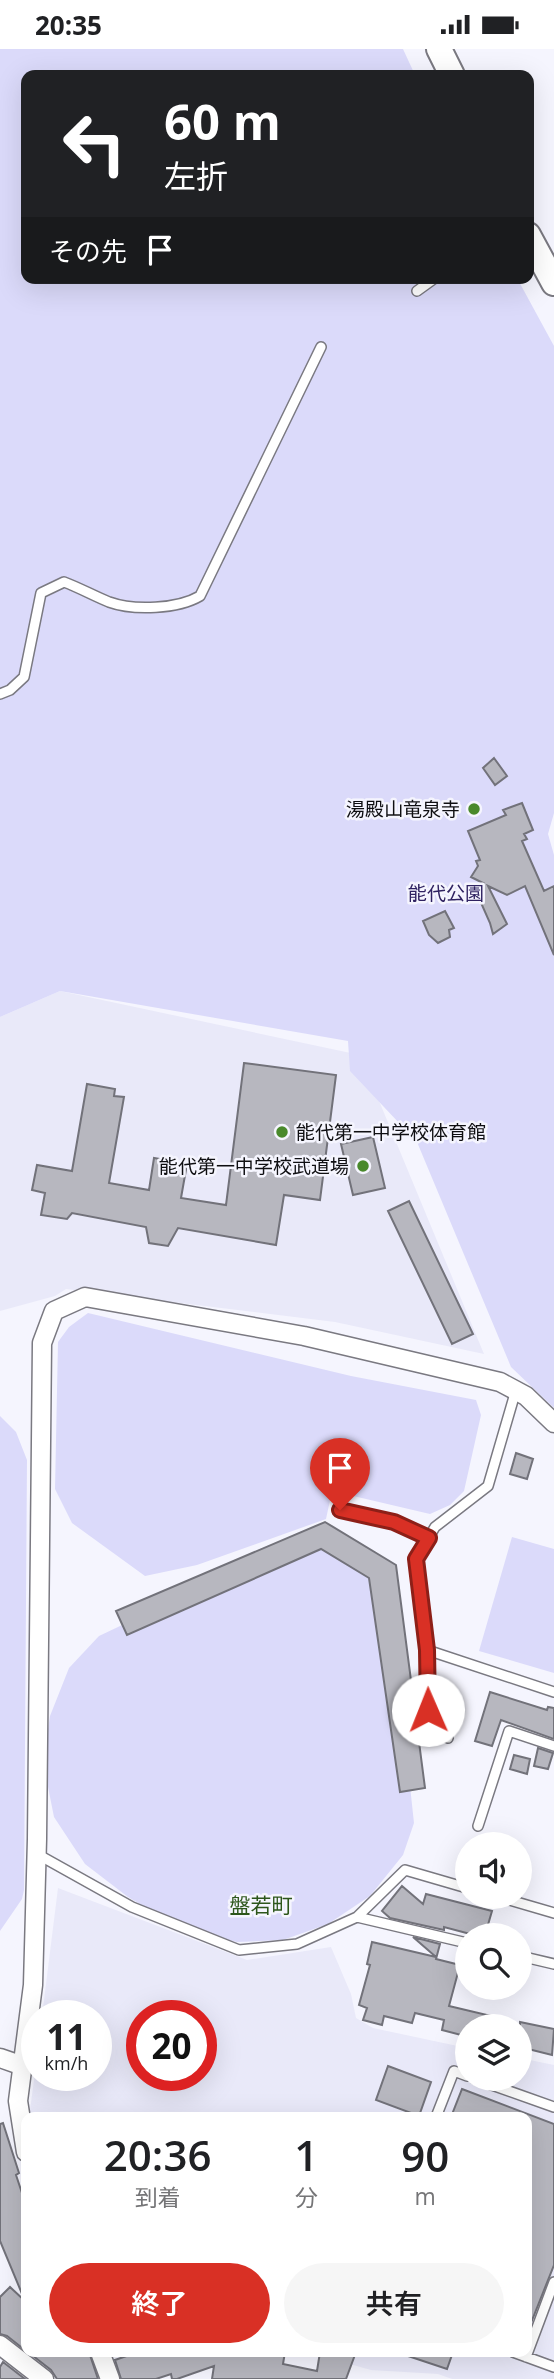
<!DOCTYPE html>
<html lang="ja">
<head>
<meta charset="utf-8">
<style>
  :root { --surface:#fff; --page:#f6f6f6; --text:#202124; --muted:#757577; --accent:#d93025 }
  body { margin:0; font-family:"Open Sans","Noto Sans JP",sans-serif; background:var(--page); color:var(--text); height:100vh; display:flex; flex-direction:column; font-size:26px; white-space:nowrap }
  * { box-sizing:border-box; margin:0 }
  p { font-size:23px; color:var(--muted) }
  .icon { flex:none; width:38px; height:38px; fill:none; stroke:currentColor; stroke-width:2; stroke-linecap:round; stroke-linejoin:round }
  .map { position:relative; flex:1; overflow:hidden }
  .sheet { position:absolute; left:21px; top:2063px; width:511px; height:245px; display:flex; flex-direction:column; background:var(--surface); border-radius:14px; box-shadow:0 7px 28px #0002 }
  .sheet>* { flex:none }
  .hud { position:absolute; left:21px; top:21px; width:513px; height:214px; border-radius:14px; box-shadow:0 7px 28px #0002; background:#202124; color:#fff; overflow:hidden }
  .tools { position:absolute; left:455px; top:1783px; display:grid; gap:14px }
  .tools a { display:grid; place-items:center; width:77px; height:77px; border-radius:50%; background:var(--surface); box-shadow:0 7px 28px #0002; font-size:35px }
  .speed { position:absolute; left:21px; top:1951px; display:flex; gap:14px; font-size:35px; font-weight:700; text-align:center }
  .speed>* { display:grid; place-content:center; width:91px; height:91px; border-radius:50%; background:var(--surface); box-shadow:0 7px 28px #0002; line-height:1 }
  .speed small { font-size:18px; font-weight:400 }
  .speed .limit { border:10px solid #d22; background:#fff; color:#111 }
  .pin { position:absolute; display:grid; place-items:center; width:60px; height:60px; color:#fff; margin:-72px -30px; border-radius:50% 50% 50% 0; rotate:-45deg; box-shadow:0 0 7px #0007 }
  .pin .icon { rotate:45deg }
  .me { position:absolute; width:77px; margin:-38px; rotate:359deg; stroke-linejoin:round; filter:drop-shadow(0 0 5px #0008) }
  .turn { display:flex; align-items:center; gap:24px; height:147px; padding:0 28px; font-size:32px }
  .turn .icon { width:91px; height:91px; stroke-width:2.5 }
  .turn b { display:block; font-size:49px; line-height:60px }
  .then { display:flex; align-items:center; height:66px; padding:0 28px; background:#0003; gap:14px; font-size:26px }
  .eta { display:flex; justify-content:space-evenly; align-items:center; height:119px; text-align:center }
  .eta b { font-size:42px; font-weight:600; line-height:49px }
  .action { display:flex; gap:14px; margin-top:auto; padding:14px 28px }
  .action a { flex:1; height:80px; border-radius:42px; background:var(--accent); color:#fff; font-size:28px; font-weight:600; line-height:80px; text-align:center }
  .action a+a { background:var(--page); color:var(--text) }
  .status { display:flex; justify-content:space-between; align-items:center; height:49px; padding:0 35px; background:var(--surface); direction:ltr }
  .status svg { height:19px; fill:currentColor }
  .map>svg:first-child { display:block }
  .built { fill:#e9e9f9; fill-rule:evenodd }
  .green { fill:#dbdafa }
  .building { fill:#b7b7bf; stroke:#72727a; stroke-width:2 }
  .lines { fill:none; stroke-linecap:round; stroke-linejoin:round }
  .lane-casing { stroke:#7a7981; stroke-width:12 }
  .street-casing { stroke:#7a7981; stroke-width:21 }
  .secondary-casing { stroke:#7a7981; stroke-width:28 }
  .lane { stroke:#fff; stroke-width:9 }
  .street { stroke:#fff; stroke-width:18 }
  .secondary { stroke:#fff; stroke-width:24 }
  .route-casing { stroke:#8d1f18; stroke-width:18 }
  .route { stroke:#d93025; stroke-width:12 }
  .poi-dot { fill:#49892b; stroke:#f5f5fe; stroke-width:2.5 }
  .labels { text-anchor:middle; stroke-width:5; stroke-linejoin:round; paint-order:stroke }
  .poi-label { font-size:19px; fill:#0f0f12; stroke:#f5f5fe; text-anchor:end }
  .park-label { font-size:19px; fill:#2f2261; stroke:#f5f5fe }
  .neighbourhood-label { font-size:21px; fill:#2d561b; stroke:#f5f5fe }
</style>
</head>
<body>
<div class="status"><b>20:35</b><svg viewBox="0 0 49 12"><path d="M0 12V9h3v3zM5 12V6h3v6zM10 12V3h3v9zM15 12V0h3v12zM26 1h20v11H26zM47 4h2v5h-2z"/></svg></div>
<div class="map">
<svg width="554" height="2330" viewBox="0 0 554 2330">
  <rect width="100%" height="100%" fill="#f5f5fe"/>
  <path class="built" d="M60,942l300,64 124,299 -149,-32 -269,-33 -11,7 -55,15v-294z
    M58,1839l189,72 84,-13 20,47 5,24 17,10 94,20v31h53v-21l34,7v314h-102l-14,-5 -67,-4 -64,-18h220v-235h-498l8,-59v17h59v-59h-54zM142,1967h59v59h-59z"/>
  <path class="green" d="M0,0h403l12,26h-389v203h491l37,68v467l-6,21 6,21v553l-43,-41 -94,-225 -67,-71 -2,-30 -288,-50 -60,26z
    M88,1264l263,63 125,24 5,15 -17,76 -14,14 -20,9 -98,-23 -6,28 -129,46 -52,11 -73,-53 -17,-34 3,-147 11,-15z
    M0,1367l16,16 11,28 -3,430 -2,9 -22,32z
    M320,1482l67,42 27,250 -11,32 -33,41 -42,28 -45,16 -46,2 -56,-14 -53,-31 -43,-33 -31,-47 -11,-55 7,-46 19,-48 30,-32z
    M512,1488l42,12v124l-75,-22z"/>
  <path class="building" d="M494,709l13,18 -12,9 -12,-17z
    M522,754l11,27 -9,4 3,5 -5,2 22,50 10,-5v69l-29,-69 -18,9 -19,-9 19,38 -14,10 -3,-11 -16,-36 9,-4 -12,-6 7,-11 -2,-5 4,-1 -12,-29 38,-16 -3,-5z
    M445,862l9,17 -5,2 1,7 -12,6 -9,-8 -6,-14z
    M244,1014l92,12 -16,125 -36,-5 -8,50 -98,-17 -10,18 -19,-3 -3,-16 -74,-14 -5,6 -26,-4 4,-22 -13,-3 5,-25 35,6 15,-87 28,5 -1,7 10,1 -15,86 40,7 5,-32 33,6 -6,34 45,7z
    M373,1088l12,51 -32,7 -12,-51z
    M409,1152l64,133 -21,10 -64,-133z
    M516,1404l17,6 -6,20 -17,-5z
    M325,1473l71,43 29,223 -25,4 -31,-214 -48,-29 -194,86 -11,-24z
    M490,1643l57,18 1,-3 6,1v31l-53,-19 -9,26 -17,-5z
    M538,1699l15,5 -5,16 -14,-3z
    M514,1706l16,4 -3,15 -17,-5z
    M402,1837l21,18 3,-10 66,17 -7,24h-11l-30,-8v3l-54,-12 -8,-7z
    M413,1888l27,7 -4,15 24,6 -11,41 59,14v7h-41l-2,9 -23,-6 2,-10 -29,-7 -3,10 -28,-7 -2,9 -19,-5 4,-12 -8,-3 11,-40 -3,-1 5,-22 64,15z
    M520,1973l34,7 -2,26 -32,-8z
    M388,2017l43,16 -12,34 -43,-16z
    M462,2040l92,35v141l-27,68v-216h-76z
    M3,2074l16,50 -3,2 10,30v146l-19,-15 -7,-2v-37l10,-10 15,14 -25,-60v-117z
    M28,2303h61l9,27h-41l-6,-9z
    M138,2303h147l-2,12 34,7 3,-19h36l-10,27h-134l2,-13 -37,13h-5l-1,-5 -15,5h-35l-6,-19z
    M405,2303h48l-6,17 -42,-14z
    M3,2313l22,17h-25v-12z"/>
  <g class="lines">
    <g class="lane-casing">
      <path id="lane" d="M417,242l18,-13
        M0,645l10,-4 14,-13 17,-84 23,-11c16,6 30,14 45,20 25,9 69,7 91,-6l121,-249
        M340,1461l54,12 35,16
        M427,1601l-11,-91 19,-32 53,-41 28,-96
        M448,1689l-20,-28 -1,-60 127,42
        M478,1777l31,-95 45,15
        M37,1805l95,53 107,43 58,-6 60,-27 48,-47 62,18
        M499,1848l55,16
        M357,1868l110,26
        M520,1907l34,8
        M475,2030l79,28
        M436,2068l18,-46 13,5
        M513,2303l41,15
        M526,2308l28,-75"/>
    </g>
    <g class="street-casing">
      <path id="street" d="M0,2009l23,8
        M26,2103l-8,-51 15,-116 4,-146 5,-496 12,-32 31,-14 219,39 196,46 26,14 28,27
        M0,2296l44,34
        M100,2303l10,27"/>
    </g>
    <g class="secondary-casing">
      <path id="secondary" d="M439,0l13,26
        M528,186l26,48"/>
    </g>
    <use href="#lane" class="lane"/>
    <use href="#street" class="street"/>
    <use href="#secondary" class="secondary"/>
  </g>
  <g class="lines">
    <g class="route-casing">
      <path id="route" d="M340,1461l54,12 35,16 -13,21 11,91 1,60"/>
    </g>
    <use href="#route" class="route"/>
  </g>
  <g class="poi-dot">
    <circle cx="474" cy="760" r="7"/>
    <circle cx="282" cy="1083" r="7"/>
    <circle cx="363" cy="1117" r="7"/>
  </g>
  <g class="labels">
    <g class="poi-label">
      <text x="460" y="767">湯殿山竜泉寺</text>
      <text x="296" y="1090" text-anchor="start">能代第一中学校体育館</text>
      <text x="349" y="1124">能代第一中学校武道場</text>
    </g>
    <g class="park-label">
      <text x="446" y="851">能代公園</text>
    </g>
    <g class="neighbourhood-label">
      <text x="261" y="1864">盤若町</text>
    </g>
  </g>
</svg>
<div class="tools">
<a><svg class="icon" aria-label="sound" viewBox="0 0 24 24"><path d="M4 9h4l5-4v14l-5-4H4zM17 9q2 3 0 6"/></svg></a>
<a><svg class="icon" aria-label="search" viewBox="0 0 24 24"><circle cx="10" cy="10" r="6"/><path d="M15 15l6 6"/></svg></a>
<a><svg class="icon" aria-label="layers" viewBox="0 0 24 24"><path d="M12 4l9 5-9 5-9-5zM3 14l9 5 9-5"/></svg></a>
</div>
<div class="speed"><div>11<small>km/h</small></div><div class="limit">20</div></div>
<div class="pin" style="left:340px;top:1461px;background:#d93025"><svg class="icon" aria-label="arrive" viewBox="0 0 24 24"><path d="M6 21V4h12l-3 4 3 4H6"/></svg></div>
<svg class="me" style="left:428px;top:1661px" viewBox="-20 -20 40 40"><circle r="19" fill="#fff"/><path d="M0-13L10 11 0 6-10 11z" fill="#d93025"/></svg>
<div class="hud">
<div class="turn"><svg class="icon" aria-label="left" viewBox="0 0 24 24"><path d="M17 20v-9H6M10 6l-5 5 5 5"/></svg><div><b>60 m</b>左折</div></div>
<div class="then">その先<svg class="icon" aria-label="arrive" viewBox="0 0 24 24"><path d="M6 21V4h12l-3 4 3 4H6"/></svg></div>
</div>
<section class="sheet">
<div class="eta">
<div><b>20:36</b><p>到着</p></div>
<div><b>1</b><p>分</p></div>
<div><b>90</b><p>m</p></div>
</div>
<div class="action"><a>終了</a><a>共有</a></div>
</section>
</div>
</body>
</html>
